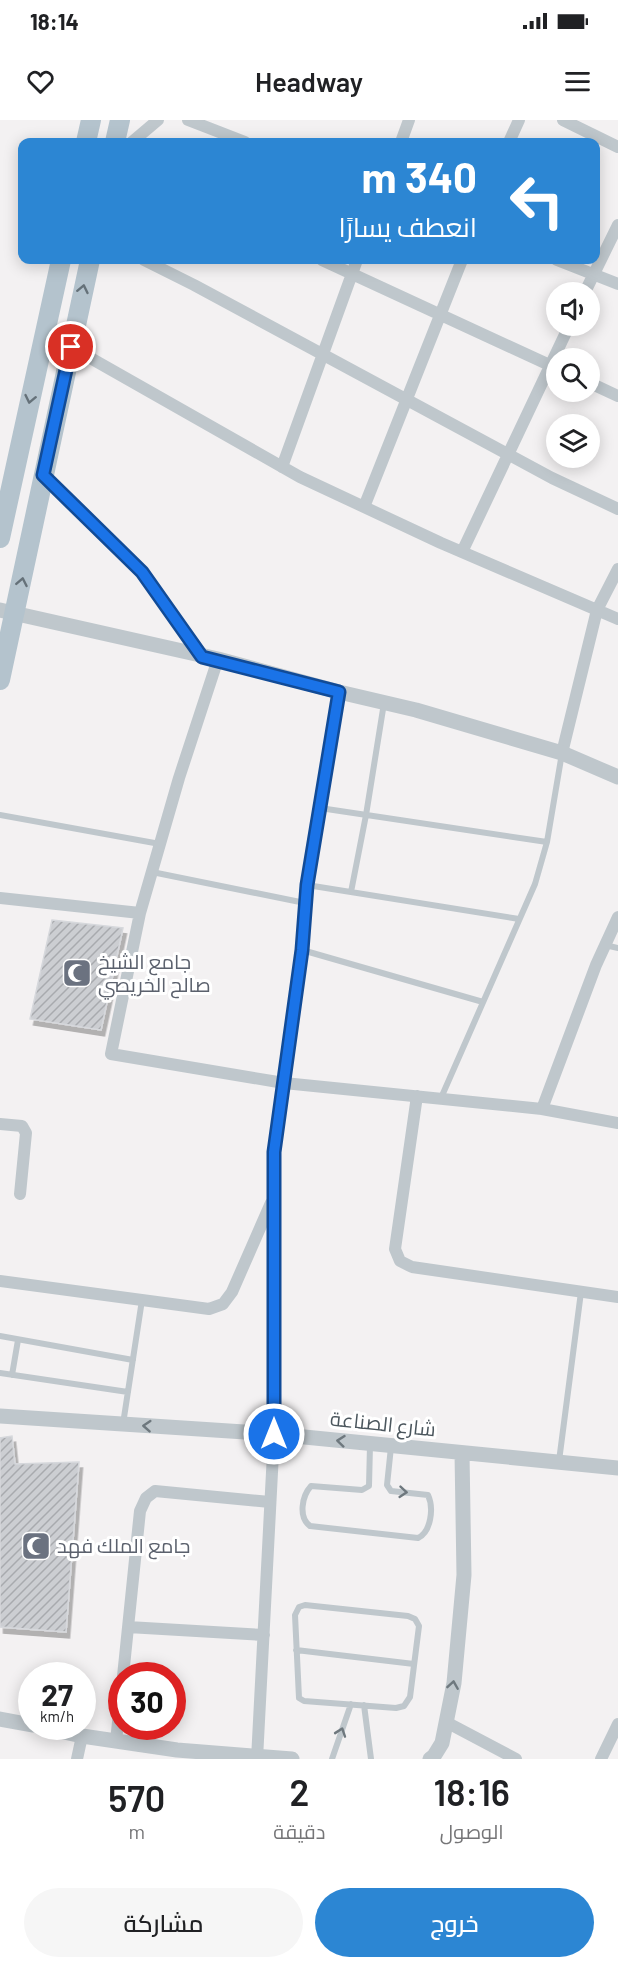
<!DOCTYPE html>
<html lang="ar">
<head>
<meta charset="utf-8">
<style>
  :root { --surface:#fff; --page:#f6f6f6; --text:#202124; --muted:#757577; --accent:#2c86d3 }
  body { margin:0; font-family:Barlow,Cairo,sans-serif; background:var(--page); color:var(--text); direction:rtl; height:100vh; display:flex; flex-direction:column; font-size:22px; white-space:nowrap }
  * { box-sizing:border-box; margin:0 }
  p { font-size:20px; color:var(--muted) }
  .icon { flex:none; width:33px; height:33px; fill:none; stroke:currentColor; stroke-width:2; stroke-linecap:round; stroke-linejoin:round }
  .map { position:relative; height:1639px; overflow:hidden; direction:ltr }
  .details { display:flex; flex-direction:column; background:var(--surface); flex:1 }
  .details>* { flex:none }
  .banner { position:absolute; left:18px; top:18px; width:582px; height:126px; border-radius:12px; box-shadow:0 3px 15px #0003; direction:rtl; background:#2c86d3; color:#fff; overflow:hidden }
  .fabs { position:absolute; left:546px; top:162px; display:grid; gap:12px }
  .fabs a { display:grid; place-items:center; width:54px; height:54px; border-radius:50%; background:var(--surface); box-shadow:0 3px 15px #0003; font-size:30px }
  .speed { position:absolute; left:18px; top:1542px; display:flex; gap:12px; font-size:30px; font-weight:700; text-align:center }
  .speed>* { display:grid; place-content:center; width:78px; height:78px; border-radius:50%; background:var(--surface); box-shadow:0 3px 15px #0003; line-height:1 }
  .speed small { font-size:15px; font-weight:400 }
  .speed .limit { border:9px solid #d22; background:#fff; color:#111 }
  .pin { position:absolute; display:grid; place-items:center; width:51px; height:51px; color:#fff; margin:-26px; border:3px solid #fff; border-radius:50%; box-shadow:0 2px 6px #0007 }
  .me { position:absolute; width:66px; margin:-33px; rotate:0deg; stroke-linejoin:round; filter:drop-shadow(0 0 4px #0008) }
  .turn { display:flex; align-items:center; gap:21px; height:126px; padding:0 24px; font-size:27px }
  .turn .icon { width:78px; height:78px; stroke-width:2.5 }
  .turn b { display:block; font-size:42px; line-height:51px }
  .eta { display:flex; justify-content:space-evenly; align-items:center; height:102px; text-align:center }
  .eta b { font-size:36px; font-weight:600; line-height:42px }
  .primary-button { display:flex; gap:12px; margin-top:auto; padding:12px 24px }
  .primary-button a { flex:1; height:69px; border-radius:36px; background:var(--accent); color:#fff; font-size:24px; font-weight:600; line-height:69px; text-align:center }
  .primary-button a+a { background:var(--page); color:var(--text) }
  .status { display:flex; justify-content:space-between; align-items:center; height:42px; padding:0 30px; background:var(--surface); direction:ltr }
  .status svg { height:16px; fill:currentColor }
  header { display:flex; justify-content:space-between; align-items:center; height:78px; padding:0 24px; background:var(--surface); font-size:27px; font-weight:600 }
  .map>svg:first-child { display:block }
  .building { fill:url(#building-hatch); stroke:#d6d8dc; stroke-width:1.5; filter:url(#shadow) }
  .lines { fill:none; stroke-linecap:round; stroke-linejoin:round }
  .service { stroke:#bfc7cc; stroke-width:6 }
  .minor { stroke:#bfc7cc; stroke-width:12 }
  .tertiary { stroke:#bfc7cc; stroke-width:15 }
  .primary { stroke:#b4c3cd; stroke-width:20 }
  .oneway { stroke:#657179 }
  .oneway2 { stroke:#6e787e }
  .route-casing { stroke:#114b97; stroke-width:15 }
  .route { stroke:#1a73e8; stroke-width:10 }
  .labels { text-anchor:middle; stroke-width:6; stroke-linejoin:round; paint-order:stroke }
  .worship-label { font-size:20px; fill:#5b616d; stroke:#fff; text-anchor:start }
  .street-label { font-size:20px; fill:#4b565d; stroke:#fff }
</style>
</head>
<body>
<div class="status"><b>18:14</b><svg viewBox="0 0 49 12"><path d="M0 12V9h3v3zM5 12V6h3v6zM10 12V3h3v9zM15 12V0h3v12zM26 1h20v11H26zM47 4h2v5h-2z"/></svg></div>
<header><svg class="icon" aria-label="menu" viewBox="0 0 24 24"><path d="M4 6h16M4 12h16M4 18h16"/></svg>Headway<svg class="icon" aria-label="heart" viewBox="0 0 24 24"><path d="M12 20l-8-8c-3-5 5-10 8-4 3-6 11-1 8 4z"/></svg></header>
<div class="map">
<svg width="618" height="1639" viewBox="0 0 618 1639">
  <defs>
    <pattern id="building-hatch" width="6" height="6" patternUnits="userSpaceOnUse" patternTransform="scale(1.5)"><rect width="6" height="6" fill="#ccced2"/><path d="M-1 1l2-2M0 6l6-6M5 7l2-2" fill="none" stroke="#a8aaae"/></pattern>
    <filter id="shadow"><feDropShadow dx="3.5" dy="6" stdDeviation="0" flood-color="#0004"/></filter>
  </defs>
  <rect width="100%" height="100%" fill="#f3f1f2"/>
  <path class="building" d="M52,800l71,8 -22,102 -71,-11z
    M12,1316l3,28 64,-2 -13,170 -66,-5v-189z"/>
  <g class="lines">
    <path class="service" d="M320,688l227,34
      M0,695l160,29
      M152,752l153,31
      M307,765l212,34
      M351,772l15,-77 18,-112
      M605,825l13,3
      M302,830l181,52
      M441,978l94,-214 12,-42 15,-89
      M0,1216l133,24
      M0,1253l128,19
      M12,1255l6,-35
      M123,1304l19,-124
      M370,1325l-1,41 -7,4 -51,-4c-9,10 -13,31 -1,40l108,12c13,-6 16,-30 10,-43l-37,-4 -4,-6 4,-38
      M559,1341l22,-169
      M305,1485l103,11 7,3 4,7 -9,71 -6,9 -8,2 -92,-7 -5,-3 -4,-83 4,-8z
      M296,1530l118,14
      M364,1585l7,54
      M332,1639l19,-55"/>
    <path class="minor" d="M188,0l57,22
      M563,0l55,27
      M132,22l26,-22
      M401,22l8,-22
      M509,22l10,-22
      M144,140l50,25 358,193 66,31
      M322,140l234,108
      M557,140l61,24
      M585,172l33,-67
      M71,227l229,130 141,66 177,76
      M590,263l28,13
      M282,347l75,-207
      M43,355l99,97 60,85
      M364,387l98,-247
      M462,432l107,-226
      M218,539l-39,119 -39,135 -29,141 173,29 258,26 76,14
      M562,633l35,-143 21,-41
      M0,778l140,15
      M417,976l-22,153 5,12 12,6 206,30
      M542,989l54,-144 22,-48
      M0,1004l22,2 4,7 -6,61
      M0,1161l209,28 14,-5 9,-12 39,-89
      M128,1507l136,8
      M123,1556l17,-165 6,-13 9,-7 115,11
      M446,1602l70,37
      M116,1621l6,-56
      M77,1639l5,-23
      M257,1639l17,-325v-282l28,-202 5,-65 32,-193
      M601,1639l17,-35"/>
    <path class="tertiary" d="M0,490l218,49 121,33 77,18 146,43 56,24
      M0,1296l274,18 344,34
      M0,1599l32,6
      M37,1606l45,10 95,14 115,9
      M430,1639l4,-3 8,-13 12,-60 10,-108 -2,-122"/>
    <path class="primary" d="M86,22l5,-22
      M115,22l5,-22
      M0,418l61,-278
      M0,560l90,-420"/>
  </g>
  <defs><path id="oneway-chevron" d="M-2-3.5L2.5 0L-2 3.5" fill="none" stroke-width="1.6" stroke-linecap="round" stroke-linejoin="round" transform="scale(1.5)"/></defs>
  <g class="oneway">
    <use href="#oneway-chevron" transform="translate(83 169) rotate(-78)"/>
    <use href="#oneway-chevron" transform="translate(30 279) rotate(102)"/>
    <use href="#oneway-chevron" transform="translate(22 462) rotate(-79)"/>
  </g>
  <g class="oneway2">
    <use href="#oneway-chevron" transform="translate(147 1306) rotate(-176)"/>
    <use href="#oneway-chevron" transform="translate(341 1321) rotate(-174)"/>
    <use href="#oneway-chevron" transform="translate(403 1372) rotate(5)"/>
    <use href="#oneway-chevron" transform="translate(453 1565) rotate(-81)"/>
    <use href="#oneway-chevron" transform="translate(341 1612) rotate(-71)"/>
  </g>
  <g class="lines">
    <g class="route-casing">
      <path id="route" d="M71,227l-28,128 99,97 60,85 137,35 -32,193 -5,65 -28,202v282"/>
    </g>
    <use href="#route" class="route"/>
  </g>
  <defs>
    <g id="mosque-square" transform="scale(1.5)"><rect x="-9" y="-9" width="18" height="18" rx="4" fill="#6b7280" stroke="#fff"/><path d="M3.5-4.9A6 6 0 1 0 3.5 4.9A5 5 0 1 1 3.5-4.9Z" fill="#fff"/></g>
  </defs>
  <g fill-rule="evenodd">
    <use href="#mosque-square" x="77" y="853"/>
    <use href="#mosque-square" x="36" y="1426"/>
  </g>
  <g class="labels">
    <g class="worship-label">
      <text x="98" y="849">جامع الشيخ<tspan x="98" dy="23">صالح الخريصي</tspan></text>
      <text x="57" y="1433">جامع الملك فهد</text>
    </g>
    <g class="street-label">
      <text transform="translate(383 1304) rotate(6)" y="7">شارع الصناعة</text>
    </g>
  </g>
</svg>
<div class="fabs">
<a><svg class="icon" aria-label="sound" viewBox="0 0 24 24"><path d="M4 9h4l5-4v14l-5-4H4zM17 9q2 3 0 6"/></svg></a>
<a><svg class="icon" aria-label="search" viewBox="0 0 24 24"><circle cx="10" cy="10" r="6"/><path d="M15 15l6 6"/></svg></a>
<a><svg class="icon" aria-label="layers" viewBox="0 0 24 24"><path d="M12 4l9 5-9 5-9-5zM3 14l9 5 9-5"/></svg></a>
</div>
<div class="speed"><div>27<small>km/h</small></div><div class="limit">30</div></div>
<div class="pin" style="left:71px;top:227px;background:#d93025"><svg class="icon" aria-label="arrive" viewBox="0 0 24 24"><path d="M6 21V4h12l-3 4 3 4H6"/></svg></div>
<svg class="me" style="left:274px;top:1314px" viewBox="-20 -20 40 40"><circle r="17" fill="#1a73e8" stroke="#fff" stroke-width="3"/><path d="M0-11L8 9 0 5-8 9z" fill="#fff"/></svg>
<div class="banner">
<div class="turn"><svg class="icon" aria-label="left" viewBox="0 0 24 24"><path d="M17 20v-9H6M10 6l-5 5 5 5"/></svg><div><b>340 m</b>انعطف يسارًا</div></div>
</div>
</div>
<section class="details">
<div class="eta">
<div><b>18:16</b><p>الوصول</p></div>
<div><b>2</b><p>دقيقة</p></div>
<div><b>570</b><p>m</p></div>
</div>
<div class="primary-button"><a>خروج</a><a>مشاركة</a></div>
</section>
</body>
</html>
